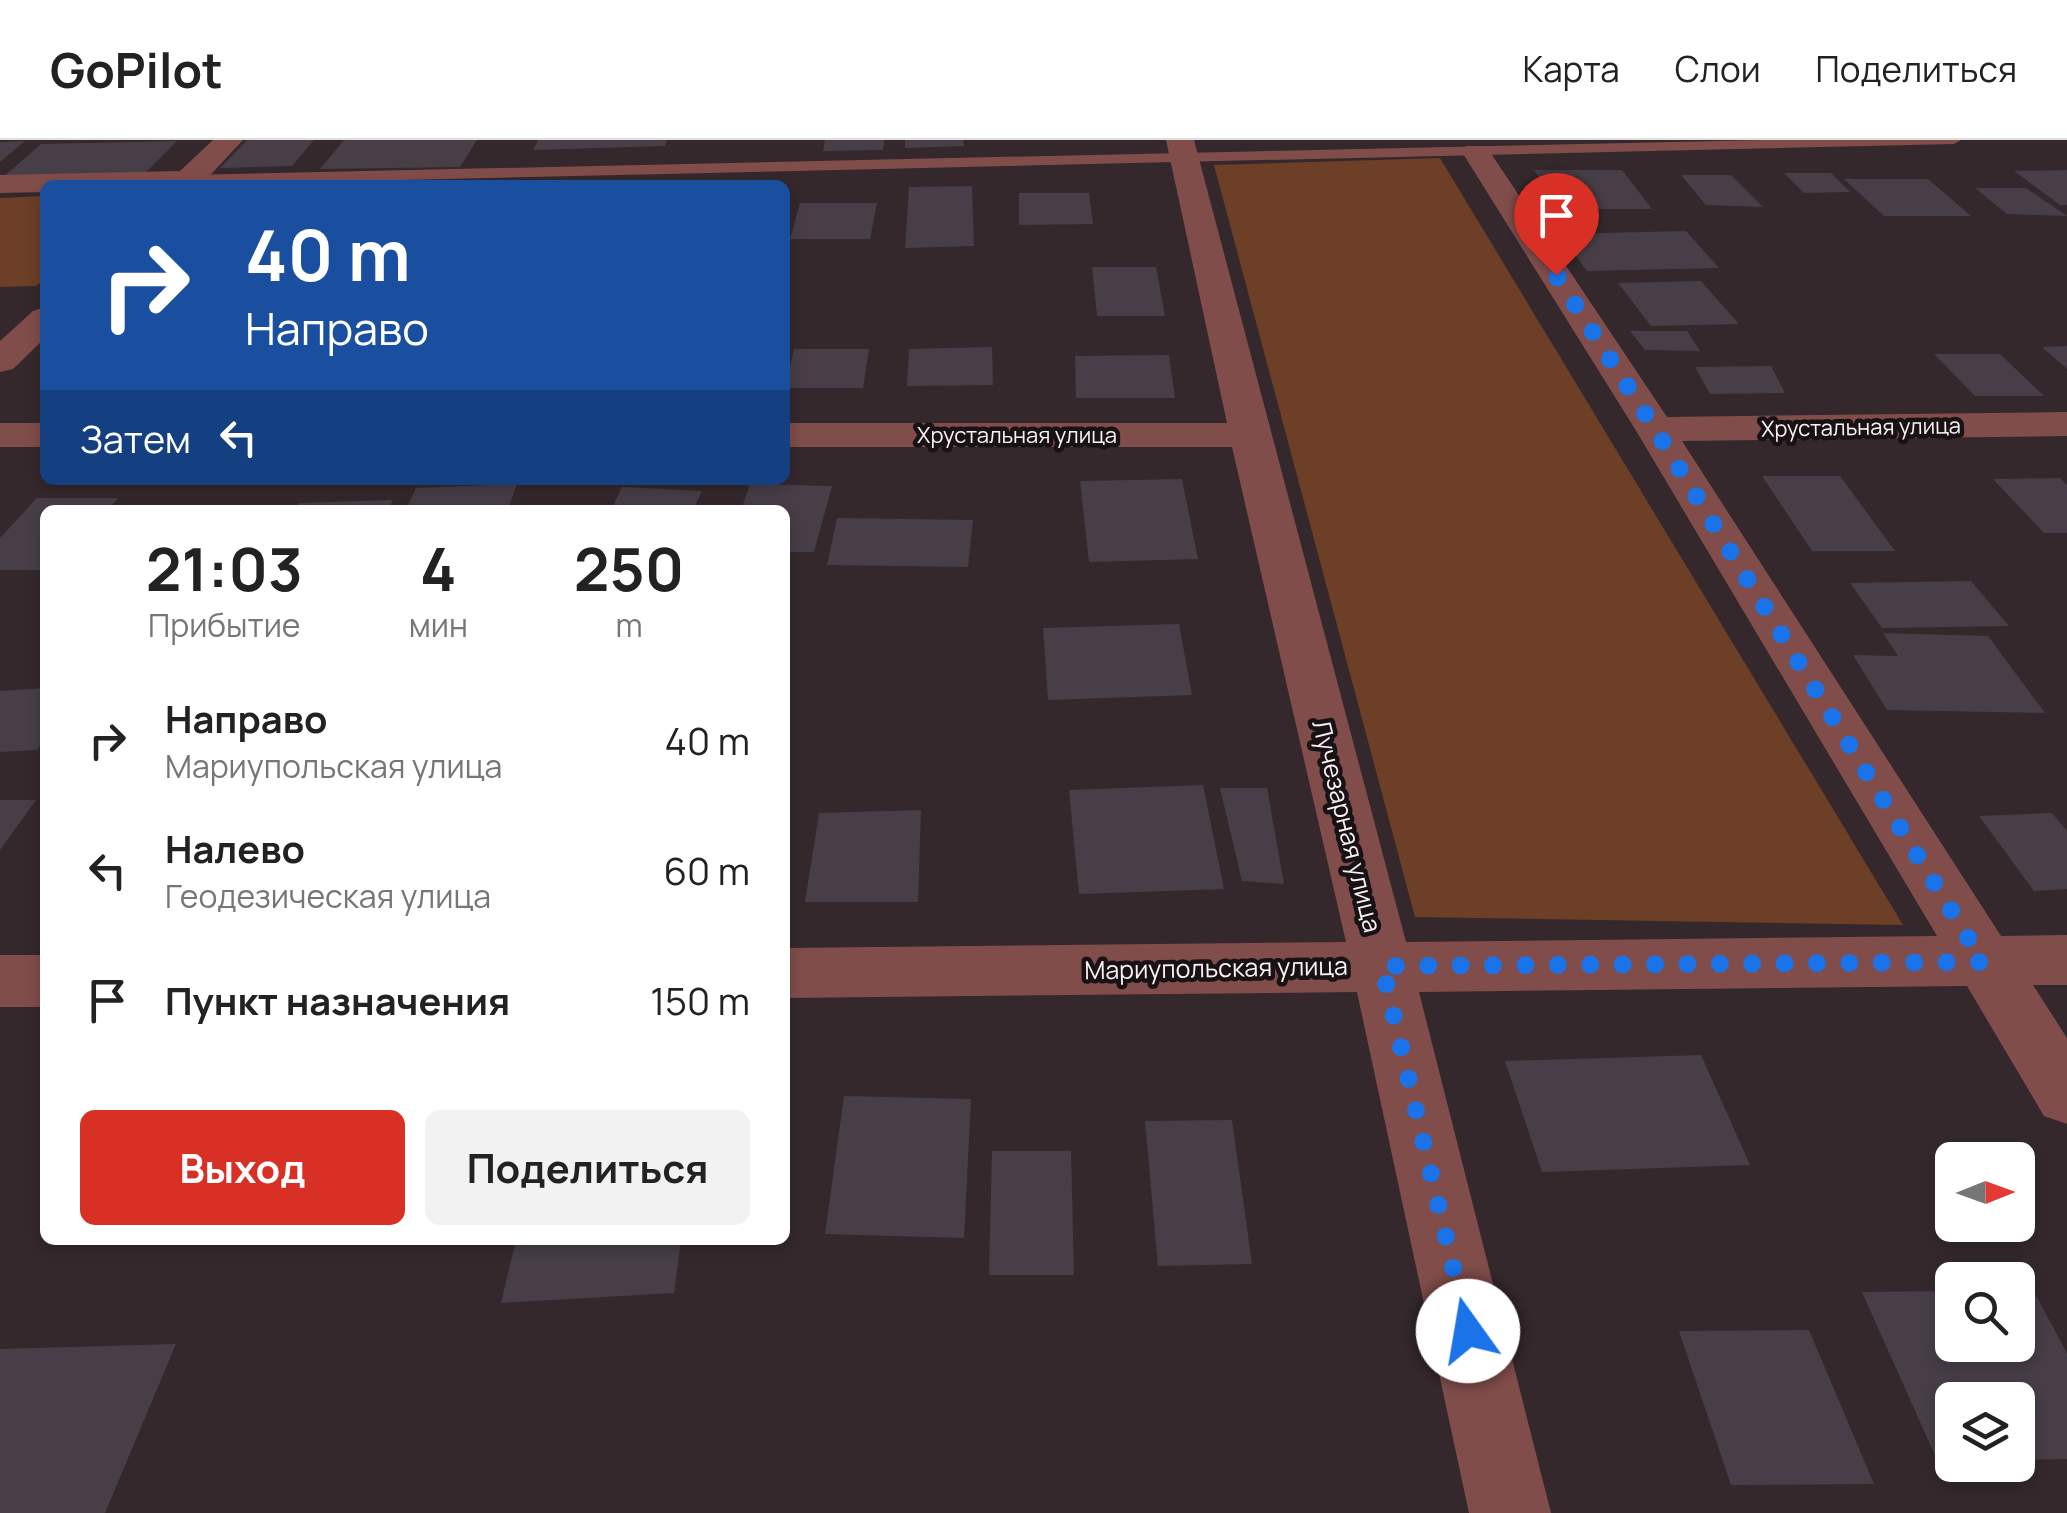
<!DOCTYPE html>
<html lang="ru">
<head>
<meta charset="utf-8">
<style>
  :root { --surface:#fff; --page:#f2f2f2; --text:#222; --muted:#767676; --line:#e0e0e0; --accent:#d93025 }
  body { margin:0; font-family:Manrope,sans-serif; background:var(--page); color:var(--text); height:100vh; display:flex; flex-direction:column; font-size:38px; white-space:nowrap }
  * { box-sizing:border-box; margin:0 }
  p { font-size:32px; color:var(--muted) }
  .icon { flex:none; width:55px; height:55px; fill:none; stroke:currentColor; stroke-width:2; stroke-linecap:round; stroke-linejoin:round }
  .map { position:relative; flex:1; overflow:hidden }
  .drawer { position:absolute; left:40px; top:365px; width:750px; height:740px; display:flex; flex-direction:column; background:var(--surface); border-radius:15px; box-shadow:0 5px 15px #0003 }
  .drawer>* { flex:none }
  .banner { position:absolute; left:40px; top:40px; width:750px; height:305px; border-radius:15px; box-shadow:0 5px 15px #0003; background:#1a4fa0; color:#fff; overflow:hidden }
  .needle { width:65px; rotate:89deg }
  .controls { position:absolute; left:1935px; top:1002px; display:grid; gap:20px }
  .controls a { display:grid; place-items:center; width:100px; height:100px; border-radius:15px; background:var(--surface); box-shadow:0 5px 15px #0003; font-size:50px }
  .pin { position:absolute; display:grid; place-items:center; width:85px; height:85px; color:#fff; margin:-102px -42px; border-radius:50% 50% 50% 0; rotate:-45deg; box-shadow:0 0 10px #0007 }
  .pin .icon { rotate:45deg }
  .me { position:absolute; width:110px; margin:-55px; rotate:347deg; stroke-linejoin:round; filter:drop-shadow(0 0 8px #0008) }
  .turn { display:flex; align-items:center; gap:35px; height:210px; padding:0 40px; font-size:45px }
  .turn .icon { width:130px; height:130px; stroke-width:2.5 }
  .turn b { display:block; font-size:70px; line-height:85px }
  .then { display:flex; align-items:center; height:95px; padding:0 40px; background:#0003; gap:20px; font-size:38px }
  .eta { display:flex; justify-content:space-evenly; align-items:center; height:170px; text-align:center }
  .eta b { font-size:60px; font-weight:700; line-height:70px }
  .action { display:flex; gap:20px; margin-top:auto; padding:20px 40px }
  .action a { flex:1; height:115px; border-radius:15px; background:var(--accent); color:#fff; font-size:40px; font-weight:700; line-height:115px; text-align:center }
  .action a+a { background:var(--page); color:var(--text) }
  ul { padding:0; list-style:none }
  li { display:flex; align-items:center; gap:30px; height:130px; padding:0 40px }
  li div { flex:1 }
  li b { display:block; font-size:38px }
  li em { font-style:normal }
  header { display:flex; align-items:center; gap:60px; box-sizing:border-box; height:140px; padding:0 50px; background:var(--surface); border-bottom:2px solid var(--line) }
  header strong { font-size:48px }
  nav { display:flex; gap:55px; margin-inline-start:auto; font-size:35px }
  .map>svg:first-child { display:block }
  .green { fill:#6c3f26 }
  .building { fill:#473e47 }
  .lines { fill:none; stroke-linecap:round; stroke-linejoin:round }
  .lane { fill:#814d4b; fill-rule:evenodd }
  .street { fill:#814d4b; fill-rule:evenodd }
  .route { stroke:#1a73e8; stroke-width:18; stroke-dasharray:0 32.4 }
  .labels { text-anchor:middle; stroke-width:9; stroke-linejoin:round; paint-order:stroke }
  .far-street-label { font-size:22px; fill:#faf1f4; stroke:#181214 }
  .street-label { font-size:25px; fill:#faf1f4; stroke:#181214 }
</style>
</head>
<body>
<header>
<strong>GoPilot</strong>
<nav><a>Карта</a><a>Слои</a><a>Поделиться</a></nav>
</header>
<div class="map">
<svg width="2067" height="1373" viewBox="0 0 2067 1373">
  <rect width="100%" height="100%" fill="#34282c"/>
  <path class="green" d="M1440,18l463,767 -488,-8 -201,-752z
    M45,56v83l-9,7 -36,1v-89z"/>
  <path class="building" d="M247,0h67l-22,26 -72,2z
    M344,0h133l-17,27 -140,2z
    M538,0h129l-2,6 -132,4z
    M825,0h59l-1,10 -60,1z
    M905,0h58l1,6 -59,2z
    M25,1l-25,21v-20z
    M177,1l-33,33 -142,4 39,-34z
    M1534,30h88l30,39h-92z
    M2067,30v35h-7l-46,-34z
    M1784,33h47l19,19 -46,1z
    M1681,35h50l32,32 -57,-2z
    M1844,39h84l43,37h-87z
    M972,46l2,60 -69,2 4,-61z
    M1975,48h51l41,28 -60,-2z
    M1019,53h70l4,31 -74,1z
    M800,63h77l-7,36h-80z
    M1686,91l33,37 -132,3 -27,-37z
    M1092,127h64l9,49h-68z
    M1701,141l38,43 -88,2 -33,-43z
    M1630,191h57l13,20 -55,-1z
    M2067,206v23l-25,-22z
    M992,207l1,38 -86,1 2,-37z
    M794,209h75l-6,39h-78z
    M1934,214h66l44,42h-69z
    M1169,215l6,43h-99l-1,-42z
    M1771,226l14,27 -75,1 -15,-27z
    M1762,336h78l55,75h-83z
    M2060,338l7,7v48h-23l-51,-54z
    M1182,339l16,80 -109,3 -9,-81z
    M517,344l-9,26h-102l10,-22z
    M750,344l82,2 -18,66h-29v-42h-44z
    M622,347l80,4 -9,19h-82z
    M37,358h81l-10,12h-63v60h-45v-32z
    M393,360l-5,10h-94l5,-7z
    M837,378l136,2 -5,47 -141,-2z
    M1971,441l38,45 -127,2 -32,-45z
    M1179,484l13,71 -144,5 -5,-72z
    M1883,493l105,3 57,77 -158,-3 -34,-55 45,1z
    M45,548v49l-8,13 -37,2v-61z
    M1203,645l21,104 -145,5 -10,-104z
    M1220,648h47l17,96 -42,-3z
    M0,660h36l-36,50z
    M921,670l-3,92h-113l14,-89z
    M2052,673l15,18v58l-33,2 -55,-75z
    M1701,915l49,110 -208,7 -37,-111z
    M844,956l127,3 -7,139 -139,-4z
    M1232,980l20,144 -94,2 -13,-145z
    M992,1011h79l3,124h-85z
    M516,1100h165l-7,53 -173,10z
    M2018,1150h15l34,63v106l-49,1v-60h-66v60h-15l-75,-168 90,-1v54h66z
    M1809,1190l65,154 -143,1 -52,-154z
    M176,1204l-71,169h-105v-164z"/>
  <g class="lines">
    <path class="lane" d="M1765,0h196l-7,4 -1765,41 -8,-5 8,-5z"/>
    <path class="street" d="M213,0h30l-42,45h-156v7l-45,1v-18l180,-4z
      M1166,0h28l212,802 531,-6 -302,-507 -173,-277 4,-6h20l181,271 400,-5v24l-385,5 319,495 66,-1v50h-34l34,53v86l-23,-8 -77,-130 -548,6 132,521h-82l-112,-521 -572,6v-50l561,-6 -114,-495h-447v-24h442z
      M45,167v31l-32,31 -13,3v-31l33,-30z
      M0,283h45v24h-45z
      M0,815h45v52h-45z"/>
  </g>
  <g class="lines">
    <path class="route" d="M1468,1191l-86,-365 601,-4 -328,-533 -99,-154"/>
  </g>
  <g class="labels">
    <g class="far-street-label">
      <text transform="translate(1861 287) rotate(-1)" y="8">Хрустальная улица</text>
      <text x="1017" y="303">Хрустальная улица</text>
    </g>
    <g class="street-label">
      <text transform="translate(1347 686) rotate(76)" y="9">Лучезарная улица</text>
      <text transform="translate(1216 828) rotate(-1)" y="9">Мариупольская улица</text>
    </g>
  </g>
</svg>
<div class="controls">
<a><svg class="needle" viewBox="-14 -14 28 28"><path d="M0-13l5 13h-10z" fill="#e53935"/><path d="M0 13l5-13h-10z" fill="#767676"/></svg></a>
<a><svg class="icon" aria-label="search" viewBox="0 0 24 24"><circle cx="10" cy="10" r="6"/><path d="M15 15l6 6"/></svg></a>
<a><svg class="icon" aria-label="layers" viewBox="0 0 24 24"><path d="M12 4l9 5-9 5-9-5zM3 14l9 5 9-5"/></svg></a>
</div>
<div class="pin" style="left:1556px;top:135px;background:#d93025"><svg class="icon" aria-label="arrive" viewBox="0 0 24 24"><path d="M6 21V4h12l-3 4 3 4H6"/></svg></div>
<svg class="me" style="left:1468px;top:1191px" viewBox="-20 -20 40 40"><circle r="19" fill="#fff"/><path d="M0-13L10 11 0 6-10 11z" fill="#1a73e8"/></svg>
<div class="banner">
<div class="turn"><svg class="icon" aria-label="right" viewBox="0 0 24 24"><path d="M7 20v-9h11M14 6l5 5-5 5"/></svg><div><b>40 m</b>Направо</div></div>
<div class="then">Затем<svg class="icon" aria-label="left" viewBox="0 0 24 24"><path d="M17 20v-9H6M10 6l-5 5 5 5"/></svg></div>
</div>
<section class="drawer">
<div class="eta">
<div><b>21:03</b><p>Прибытие</p></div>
<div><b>4</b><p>мин</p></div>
<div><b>250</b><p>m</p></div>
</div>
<ul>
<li><svg class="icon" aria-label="right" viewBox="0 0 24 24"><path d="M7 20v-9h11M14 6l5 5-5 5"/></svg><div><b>Направо</b><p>Мариупольская улица</p></div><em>40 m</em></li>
<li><svg class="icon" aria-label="left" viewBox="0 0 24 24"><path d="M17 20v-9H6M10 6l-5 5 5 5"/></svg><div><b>Налево</b><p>Геодезическая улица</p></div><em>60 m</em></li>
<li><svg class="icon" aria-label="arrive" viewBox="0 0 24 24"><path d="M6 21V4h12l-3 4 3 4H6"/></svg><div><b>Пункт назначения</b></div><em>150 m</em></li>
</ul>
<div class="action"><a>Выход</a><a>Поделиться</a></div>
</section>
</div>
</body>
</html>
